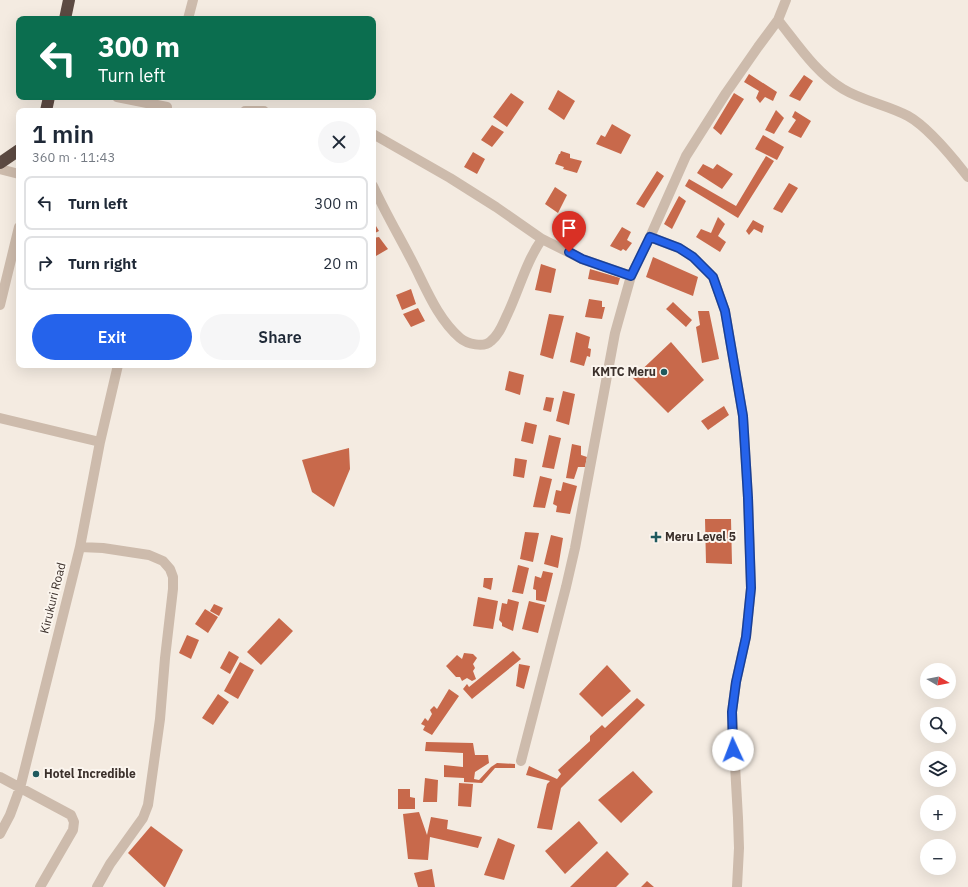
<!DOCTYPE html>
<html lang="en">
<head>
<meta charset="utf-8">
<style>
  :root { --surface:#fff; --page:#f6f6f7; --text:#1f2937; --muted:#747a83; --line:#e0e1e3; --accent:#2563eb }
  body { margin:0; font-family:"IBM Plex Sans",sans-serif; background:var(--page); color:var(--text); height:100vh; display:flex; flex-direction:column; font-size:15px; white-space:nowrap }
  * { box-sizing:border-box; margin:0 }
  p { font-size:13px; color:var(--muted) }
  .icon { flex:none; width:22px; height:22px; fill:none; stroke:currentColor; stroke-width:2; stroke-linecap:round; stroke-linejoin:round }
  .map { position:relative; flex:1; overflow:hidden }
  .details { position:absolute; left:16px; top:108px; width:360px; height:260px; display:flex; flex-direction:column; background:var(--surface); border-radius:8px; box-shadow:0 4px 16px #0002 }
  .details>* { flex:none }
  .top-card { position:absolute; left:16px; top:16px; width:360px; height:84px; border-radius:8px; box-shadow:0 4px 16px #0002; background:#0b6e4f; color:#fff; overflow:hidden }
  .needle { width:26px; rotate:100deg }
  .fabs { position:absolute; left:920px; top:663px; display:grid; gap:8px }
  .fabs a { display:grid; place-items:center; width:36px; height:36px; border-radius:50%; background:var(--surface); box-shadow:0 4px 16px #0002; font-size:20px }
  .pin { position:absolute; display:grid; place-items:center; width:34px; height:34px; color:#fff; margin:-41px -17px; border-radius:50% 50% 50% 0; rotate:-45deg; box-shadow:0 0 4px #0007 }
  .pin .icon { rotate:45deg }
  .me { position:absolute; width:44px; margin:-22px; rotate:358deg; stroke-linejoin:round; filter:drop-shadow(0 0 3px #0008) }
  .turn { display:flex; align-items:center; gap:14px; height:84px; padding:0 16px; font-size:18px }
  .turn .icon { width:52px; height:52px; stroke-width:2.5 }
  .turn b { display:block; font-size:28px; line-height:34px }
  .round { display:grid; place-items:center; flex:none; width:42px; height:42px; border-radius:21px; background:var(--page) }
  .overview { display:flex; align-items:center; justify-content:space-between; height:68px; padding:0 16px }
  h1 { font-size:24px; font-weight:600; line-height:30px }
  .primary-button { display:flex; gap:8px; margin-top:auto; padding:8px 16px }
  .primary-button a { flex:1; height:46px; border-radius:24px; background:var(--accent); color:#fff; font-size:16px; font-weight:600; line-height:46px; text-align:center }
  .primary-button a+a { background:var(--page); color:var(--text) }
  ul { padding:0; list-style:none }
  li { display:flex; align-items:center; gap:12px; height:54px; margin:0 8px 6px; padding:0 8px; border:2px solid var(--line); border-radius:8px }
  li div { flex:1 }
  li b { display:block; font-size:15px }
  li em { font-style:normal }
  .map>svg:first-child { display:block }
  .building { fill:#c8694b }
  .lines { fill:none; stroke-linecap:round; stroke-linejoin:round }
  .street { stroke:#cdbbac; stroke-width:10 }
  .highway { stroke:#5c4a42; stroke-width:12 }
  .route-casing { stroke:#184099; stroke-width:10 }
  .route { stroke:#2563eb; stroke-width:7 }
  .poi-dot { fill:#1f5a5e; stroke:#fbf5ee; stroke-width:1.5 }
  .labels { text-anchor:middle; stroke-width:4; stroke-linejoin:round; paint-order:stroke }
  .poi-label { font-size:12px; font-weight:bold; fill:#3b302b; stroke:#fbf5ee; text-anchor:start }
  .street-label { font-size:12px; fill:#3b302b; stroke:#fbf5ee }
</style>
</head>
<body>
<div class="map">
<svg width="968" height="887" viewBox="0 0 968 887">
  <rect width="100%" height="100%" fill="#f4ebe1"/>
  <path class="building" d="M749,74l28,18 -4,9 -8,-4 -5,6 -4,-5 3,-7 -15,-9z
    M804,75l9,6 -13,20 -11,-5z
    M558,90l17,11 -11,19 -16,-11z
    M511,93l13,9 -17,25 -14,-10z
    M734,93l10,6 -23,36 -8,-7z
    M776,110l8,8 -10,16 -9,-4z
    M795,111l16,10 -10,17 -13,-6 8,-12 -4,-3z
    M612,124l19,11 -10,19 -25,-10 5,-9 4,2z
    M492,125l12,7 -12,15 -11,-7z
    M763,135l21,12 -7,13 -22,-11z
    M561,151l9,3v4l12,3 -5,12 -14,-4 1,-2 -9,-3 4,-10h1z
    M473,152l12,7 -8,15 -13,-7z
    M766,156l8,5 -36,57 -53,-32 4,-7 47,27z
    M703,164l10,5 4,-5 16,10 -11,15 -25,-16z
    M657,171l7,5 -20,32 -8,-4z
    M789,183l9,5 -16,25 -9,-4z
    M555,187l12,8 -9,18 -13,-9z
    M679,196l7,5 -14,28 -8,-5z
    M718,217l7,7 -7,12 8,6 -6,10 -24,-15 5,-8 10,4z
    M753,220l11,6 -2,7 -8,-4 -5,6 -3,-4z
    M373,221l6,10 -6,3z
    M622,227l9,5 -4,8 5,3 -6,8 -3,-2 -2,2 -11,-5z
    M379,237l9,12 -12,7 -3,-6v-12z
    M653,257l45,20 -5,19 -47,-19z
    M541,264l15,5 -5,24 -16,-3z
    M590,269l30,9 -2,7 -30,-6z
    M411,289l5,15 -14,6 -6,-15z
    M589,299l13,2v6h3l-3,12 -17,-2z
    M673,302l19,18 -6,7 -20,-18z
    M418,308l7,13 -14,6 -8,-13z
    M698,311h11l10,48 -17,4 -6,-36 4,-2z
    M549,314l15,2 -11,43 -13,-4z
    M576,332l14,5 -2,11 3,1 -1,8 -3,-1 -3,10 -14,-4z
    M671,342l33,38 -36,33 -35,-35z
    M509,371l15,4 -4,20 -15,-5z
    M563,391l12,3 -6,31 -13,-4z
    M546,397l8,1 -3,14 -8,-2z
    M724,406l5,9 -21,15 -7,-9z
    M525,422l12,3 -4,19 -12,-3z
    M549,435l12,3 -7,31 -12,-2z
    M572,444l9,2v9l6,2 -2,10h-7l-4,12 -8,-1z
    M349,448l1,21 -16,38 -22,-15 -10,-32z
    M515,458l12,2 -3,18 -11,-2z
    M540,476l12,3 -7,29 -12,-1z
    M563,482l14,4 -7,28 -14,-2 1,-6 -4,-2 3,-14 5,1z
    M705,519h26l1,45 -26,-1z
    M525,532l14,1 -6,29 -13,-3z
    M551,535l12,3 -5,30 -14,-4z
    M518,565l11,3 -6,26 -11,-2z
    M543,571l10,2 -7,29 -10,-2v-10l-3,-1 2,-13 6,2z
    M484,578h9l-2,12 -8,-3z
    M478,597l20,4 -5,28 -20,-3z
    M508,599l11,3 -6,29 -11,-5v-3l-3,-3 3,-17 5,1z
    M529,601l16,4 -7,28 -16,-4z
    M214,604l9,4 -4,8 -9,-5z
    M205,609l13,8 -10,16 -13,-9z
    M279,618l14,13 -32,34 -14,-13z
    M187,635l12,5 -8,19 -12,-6z
    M229,651l10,6 -9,17 -10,-6z
    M513,651l8,8 -49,40 -9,-10 4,-5 2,3z
    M464,653l9,1 4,4 -4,6 2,4 -2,3 3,8 -4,2 -5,-3 -5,3 -2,-4h-4l-10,-11 11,-11 5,4z
    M240,662l14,8 -16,29 -14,-8z
    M519,664l11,2 -6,23 -8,-3z
    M607,665l24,26 -29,26 -23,-23z
    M449,689l10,7 -27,39 -9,-5 2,-4 -4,-2 4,-6 3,3 4,-7 -2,-4 4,-4 3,3z
    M218,694l11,8 -16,23 -11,-7z
    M637,698l8,7 -84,83 -9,42 -15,-2 10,-44 3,-3 -24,-6 3,-9 28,13 4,-5 -3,-4 32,-29v-5l12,-11 3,3z
    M426,742l47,1 2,12h13l1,8 -14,9 -1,7 5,1 12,-13 6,-4 18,1v4h-20l-13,15 -18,-1v-4l-20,-1v-12l19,2v-14l-38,-2z
    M633,771l20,21 -32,31 -23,-23z
    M425,778l13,2 -1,22h-14z
    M459,783l14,1 -2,23 -13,-1z
    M398,789h12v8l5,1v11h-17z
    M419,812l8,23 4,-18 17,3 -1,9 35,8 -4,11 -48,-11 -2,23 -20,-1 -5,-45z
    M579,821l19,22 -33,31 -20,-23z
    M151,826l32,24 -18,37h-1l-36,-34z
    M498,838l17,7 -11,35 -20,-5z
    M607,851l22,23 -13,13h-46z
    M432,869l3,18h-17l-4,-14z
    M647,881l7,6h-13z"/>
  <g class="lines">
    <path class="street" d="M188,19l5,-19
      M778,20c20,25 38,53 65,69 20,12 44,16 65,27 20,11 46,43 60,61
      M117,97l50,10
      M245,111h19
      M373,134l77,44 46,29 46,32 40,20 49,17
      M0,169l19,5
      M373,186c12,26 26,50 39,75 14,27 25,57 48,77 7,6 24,10 31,3 9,-7 12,-18 17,-28 12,-26 18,-51 34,-74
      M650,237l29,11 14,9 20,20 12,34 18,105 5,82 3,90 -5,49 -10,45 -4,30 6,106 1,30 -2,39
      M0,305l19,-78
      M0,418l100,24
      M80,547l23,1 46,7 14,6 7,8 3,8v12l-8,69 -5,61 -12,86 -5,13 -33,46 -13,23
      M521,761l45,-174 9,-39 40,-215 16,-57 19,-39 36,-81 40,-63 32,-46 20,-27 8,-20
      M0,777l71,38 3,7 -1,8 -33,57
      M0,834l10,-19 10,-27 60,-241 20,-105 18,-77"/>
    <path class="highway" d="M65,19l4,-19
      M46,111l3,-14
      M0,163l19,-13"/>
  </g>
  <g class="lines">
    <g class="route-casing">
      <path id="route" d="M569,252l13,7 49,17 19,-39 29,11 14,9 20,20 12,34 18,105 5,82 3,90 -5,49 -10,45 -4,30 1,38"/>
    </g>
    <use href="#route" class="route"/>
  </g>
  <g class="poi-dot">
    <circle cx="664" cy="372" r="4"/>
    <path d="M654 531h4v4h4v4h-4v4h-4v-4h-4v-4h4z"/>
    <circle cx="36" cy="774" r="4"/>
  </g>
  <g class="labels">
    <g class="poi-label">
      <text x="656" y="376" text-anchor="end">KMTC Meru</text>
      <text x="665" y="541">Meru Level 5</text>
      <text x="44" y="778">Hotel Incredible</text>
    </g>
    <g class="street-label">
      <text transform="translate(53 598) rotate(-76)" y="4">Kirukuri Road</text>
    </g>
  </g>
</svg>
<div class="fabs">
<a><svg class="needle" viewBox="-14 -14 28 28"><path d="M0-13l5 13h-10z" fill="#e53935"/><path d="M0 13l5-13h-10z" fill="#747a83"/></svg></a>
<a><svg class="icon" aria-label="search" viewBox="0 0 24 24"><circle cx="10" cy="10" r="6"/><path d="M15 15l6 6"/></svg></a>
<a><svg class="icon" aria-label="layers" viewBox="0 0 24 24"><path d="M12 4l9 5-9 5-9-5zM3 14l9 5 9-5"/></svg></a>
<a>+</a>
<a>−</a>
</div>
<div class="pin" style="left:569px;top:252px;background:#d93025"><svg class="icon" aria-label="arrive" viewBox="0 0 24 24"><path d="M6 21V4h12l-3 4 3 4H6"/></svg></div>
<svg class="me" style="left:733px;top:750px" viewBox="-20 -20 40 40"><circle r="19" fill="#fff"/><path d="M0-13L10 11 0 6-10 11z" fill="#2563eb"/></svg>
<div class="top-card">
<div class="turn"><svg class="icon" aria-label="left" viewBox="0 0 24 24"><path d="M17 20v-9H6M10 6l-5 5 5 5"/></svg><div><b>300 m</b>Turn left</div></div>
</div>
<section class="details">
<div class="overview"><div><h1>1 min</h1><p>360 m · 11:43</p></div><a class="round"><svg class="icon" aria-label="close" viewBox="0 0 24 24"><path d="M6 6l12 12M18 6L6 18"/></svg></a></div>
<ul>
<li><svg class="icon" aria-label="left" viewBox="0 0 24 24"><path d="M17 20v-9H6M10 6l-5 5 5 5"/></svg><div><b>Turn left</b></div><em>300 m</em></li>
<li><svg class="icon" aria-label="right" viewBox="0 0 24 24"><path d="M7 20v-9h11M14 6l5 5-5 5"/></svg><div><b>Turn right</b></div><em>20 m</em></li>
</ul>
<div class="primary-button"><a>Exit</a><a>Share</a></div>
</section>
</div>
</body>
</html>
